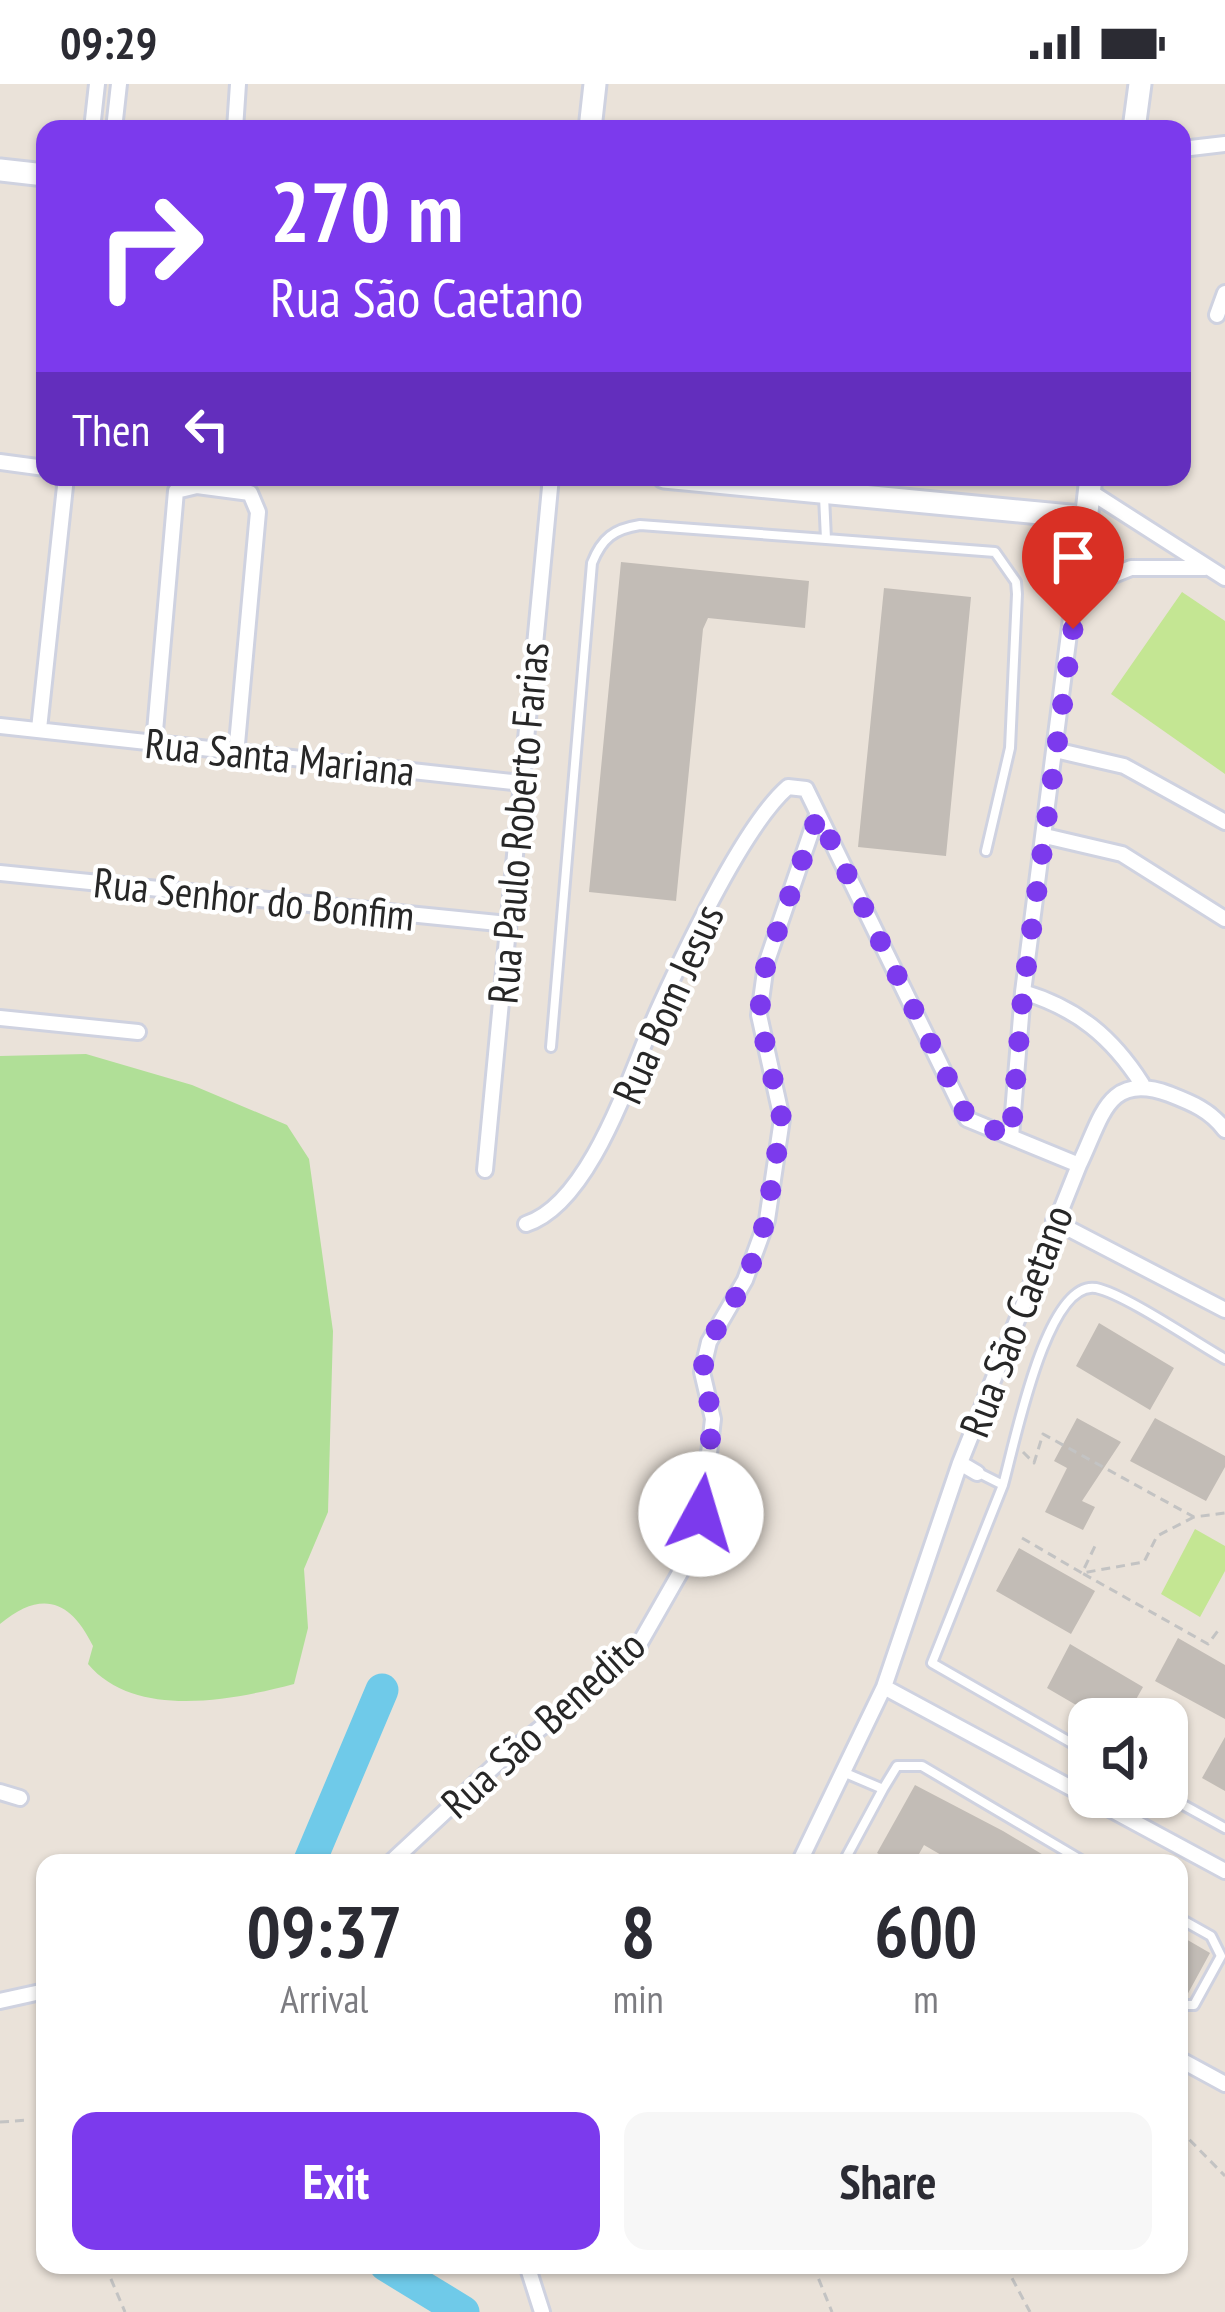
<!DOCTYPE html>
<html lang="en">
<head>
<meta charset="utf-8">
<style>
  :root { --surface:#fff; --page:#f7f7f7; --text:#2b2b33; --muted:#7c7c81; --accent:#7c3aed }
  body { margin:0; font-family:"PT Sans Narrow",sans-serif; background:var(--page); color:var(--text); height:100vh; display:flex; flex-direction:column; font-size:45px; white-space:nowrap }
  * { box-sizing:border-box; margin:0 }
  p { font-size:39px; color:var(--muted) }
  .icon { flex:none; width:66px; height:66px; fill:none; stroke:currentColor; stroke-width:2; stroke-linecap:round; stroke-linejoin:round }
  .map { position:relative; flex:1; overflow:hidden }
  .side { position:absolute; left:36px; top:1770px; width:1152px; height:420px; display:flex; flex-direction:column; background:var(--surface); border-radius:24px; box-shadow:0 3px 9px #0004 }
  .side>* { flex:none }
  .banner { position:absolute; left:36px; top:36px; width:1155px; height:366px; border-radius:24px; box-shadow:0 3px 9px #0004; background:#7c3aed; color:#fff; overflow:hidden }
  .buttons { position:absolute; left:1068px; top:1614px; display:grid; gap:24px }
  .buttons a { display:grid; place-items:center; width:120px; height:120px; border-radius:24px; background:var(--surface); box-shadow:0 3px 9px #0004; font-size:60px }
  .pin { position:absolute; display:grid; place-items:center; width:102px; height:102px; color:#fff; margin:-123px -51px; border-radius:50% 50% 50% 0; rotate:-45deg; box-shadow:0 0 12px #0007 }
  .pin .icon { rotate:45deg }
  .me { position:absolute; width:132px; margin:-66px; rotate:6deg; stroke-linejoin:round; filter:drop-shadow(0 0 9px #0008) }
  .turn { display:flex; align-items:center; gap:42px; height:252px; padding:0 36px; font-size:54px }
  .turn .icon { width:156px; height:156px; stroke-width:2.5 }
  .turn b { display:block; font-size:84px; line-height:102px }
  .then { display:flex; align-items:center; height:114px; padding:0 36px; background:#0003; gap:24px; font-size:45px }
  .eta { display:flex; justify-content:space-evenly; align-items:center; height:204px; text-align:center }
  .eta b { font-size:72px; font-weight:600; line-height:84px }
  .cta { display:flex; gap:24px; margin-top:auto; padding:24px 36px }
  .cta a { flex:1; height:138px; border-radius:24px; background:var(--accent); color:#fff; font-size:48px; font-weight:600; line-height:138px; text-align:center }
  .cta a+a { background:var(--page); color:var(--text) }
  .status { display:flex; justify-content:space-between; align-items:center; height:84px; padding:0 60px; background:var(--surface); direction:ltr }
  .status svg { height:33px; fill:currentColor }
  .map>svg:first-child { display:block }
  .green { fill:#b0df97 }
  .pitch { fill:#c4e693 }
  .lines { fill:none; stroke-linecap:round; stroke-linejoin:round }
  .river { stroke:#6fcae9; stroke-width:33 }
  .building { fill:#c2bcb6 }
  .lane-casing { stroke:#cfd2e0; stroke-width:14 }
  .street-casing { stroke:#cfd2e0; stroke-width:20 }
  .secondary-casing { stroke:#cfd2e0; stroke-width:27 }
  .path { stroke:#c3c3c3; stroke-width:3; stroke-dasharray:9 6; stroke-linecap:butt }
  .lane { stroke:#fff; stroke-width:8 }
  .street { stroke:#fff; stroke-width:14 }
  .secondary { stroke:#fff; stroke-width:21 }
  .route { stroke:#7c3aed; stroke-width:21; stroke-dasharray:0 37.8 }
  .labels { text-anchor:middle; stroke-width:9; stroke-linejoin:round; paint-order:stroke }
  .street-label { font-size:42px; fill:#272727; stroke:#fff }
</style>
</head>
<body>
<div class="status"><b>09:29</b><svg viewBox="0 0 49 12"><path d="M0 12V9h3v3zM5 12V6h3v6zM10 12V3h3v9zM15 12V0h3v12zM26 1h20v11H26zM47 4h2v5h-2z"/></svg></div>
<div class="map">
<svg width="1225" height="2228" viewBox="0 0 1225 2228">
  <rect width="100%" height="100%" fill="#eae2d9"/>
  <path class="green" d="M86,970l106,31 95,40 22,34 24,172 -5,181 -24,57 4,59 -14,56c-61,16 -159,36 -206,-20l5,-18c-23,-47 -52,-56 -93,-22v-568z"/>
  <path class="pitch" d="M1182,508l43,29v153l-114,-80z
    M1195,1445l30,17v25l-25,46 -39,-23z"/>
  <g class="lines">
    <path class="river" d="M309,1779l73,-173
      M386,2181l77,47"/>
  </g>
  <path class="building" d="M621,478l188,19 -4,47 -97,-10 -5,11 -27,272 -87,-9z
    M884,504l87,9 -25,259 -88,-9z
    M1099,1239l75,45 -24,42 -74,-44z
    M1077,1334l44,24 -39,59 13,6 -12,23 -38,-18 22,-44 -13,-7z
    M1155,1334l70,38v11l-19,34 -76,-40z
    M1019,1464l76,43 -24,43 -75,-43z
    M1178,1554l47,27v54l-70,-38z
    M1070,1560l73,43 -18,32h-25l-53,-31z
    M1225,1653v54l-23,-13z
    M915,1701l88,46 54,32h-102l-31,-18 -10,18h-31l3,-5 -9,-5z
    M1179,1851l31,18 -24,44h-7z"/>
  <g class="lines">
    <g class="lane-casing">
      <path id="lane" d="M824,412l2,43 169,13 21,30 1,12 -7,154 -24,103
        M551,963l41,-484c10,-25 22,-34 48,-38l186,14
        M979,1389l24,12c11,-38 43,-206 93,-197 29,6 99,54 129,71
        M1003,1401l-71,178 157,90
        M843,1688l40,17 14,-23h25l164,97
        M1167,1712l58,32
        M843,1779l40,-74
        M1179,1834l32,18 10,20 -27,49h-15"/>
    </g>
    <g class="street-casing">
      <path id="street" d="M92,45l5,-45
        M114,45l5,-45
        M235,45l3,-45
        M1182,65l43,-5
        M1217,231l8,-22
        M0,378l45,6
        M1089,407l136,87
        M1079,505l52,-21h74
        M0,642l522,57
        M39,645l27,-252
        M154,659l22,-252 21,-5 53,7 8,19 -22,243
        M1055,666l69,16 101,56
        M1045,752l77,18 103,65
        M0,789l508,51
        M1023,908c54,16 89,45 119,92
        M0,934l138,14
        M1011,1053l12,-145 61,-475
        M1079,1081c23,-47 28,-94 90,-71 23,9 41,16 56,36
        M485,1086l66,-693
        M1054,1137l171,89
        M526,1140c66,-21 106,-156 132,-214 26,-57 85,-184 130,-223l18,2 161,330 112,46 -119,298 -76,224 -85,176
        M960,1379l17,10
        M884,1603l341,184
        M0,1708l20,6
        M390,1779l114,-106 129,-102 52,-91 17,-50 11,-95 -11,-47 7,-30 36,-62 22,-60 15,-101 -23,-104 7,-51 51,-149
        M0,1917l45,-10
        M1179,1975l46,25
        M527,2181l15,47"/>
    </g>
    <g class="secondary-casing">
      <path id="secondary" d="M590,45l5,-45
        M1134,45l6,-45
        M0,86l45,5
        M664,393l417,40 6,-5 4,-35"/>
    </g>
    <path class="path" d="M1023,1368l11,11 9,-29 151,83 31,-4
      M1194,1433l-37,19 -13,26 -62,11 126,71 12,-16
      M1022,1454l60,35 14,-29
      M0,2038l29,-2
      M1179,2045l46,47
      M43,2104l2,6
      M105,2181l20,47
      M813,2181l19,47
      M1005,2181l25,47"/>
    <use href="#lane" class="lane"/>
    <use href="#street" class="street"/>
    <use href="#secondary" class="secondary"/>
  </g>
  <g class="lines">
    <path class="route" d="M701,1430l12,-95 -11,-47 7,-30 37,-62 20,-60 16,-100 -23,-105 7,-51 52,-149 150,304 43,18 12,-145 50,-363"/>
  </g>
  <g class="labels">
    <g class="street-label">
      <text transform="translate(280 673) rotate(6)" y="15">Rua Santa Mariana</text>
      <text transform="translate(518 739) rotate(-85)" y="15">Rua Paulo Roberto Farias</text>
      <text transform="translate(254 815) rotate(6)" y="15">Rua Senhor do Bonfim</text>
      <text transform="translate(668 920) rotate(-66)" y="15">Rua Bom Jesus</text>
      <text transform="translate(1016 1237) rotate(-69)" y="15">Rua São Caetano</text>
      <text transform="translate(543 1640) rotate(-42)" y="15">Rua São Benedito</text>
    </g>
  </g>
</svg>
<div class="buttons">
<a><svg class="icon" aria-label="sound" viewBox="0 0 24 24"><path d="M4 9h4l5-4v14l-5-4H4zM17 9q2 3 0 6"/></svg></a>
</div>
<div class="pin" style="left:1073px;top:545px;background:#d93025"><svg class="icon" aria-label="arrive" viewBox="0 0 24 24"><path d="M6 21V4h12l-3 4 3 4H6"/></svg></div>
<svg class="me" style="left:701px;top:1430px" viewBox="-20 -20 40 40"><circle r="19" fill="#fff"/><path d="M0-13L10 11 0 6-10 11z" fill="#7c3aed"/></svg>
<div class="banner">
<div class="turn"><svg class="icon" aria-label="right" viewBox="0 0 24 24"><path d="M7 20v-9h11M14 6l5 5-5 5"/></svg><div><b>270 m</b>Rua São Caetano</div></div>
<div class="then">Then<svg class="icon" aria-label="left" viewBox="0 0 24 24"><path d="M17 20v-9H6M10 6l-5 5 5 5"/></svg></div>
</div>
<section class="side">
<div class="eta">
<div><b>09:37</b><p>Arrival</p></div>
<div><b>8</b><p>min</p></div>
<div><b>600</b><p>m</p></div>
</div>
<div class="cta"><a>Exit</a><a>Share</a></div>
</section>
</div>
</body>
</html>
